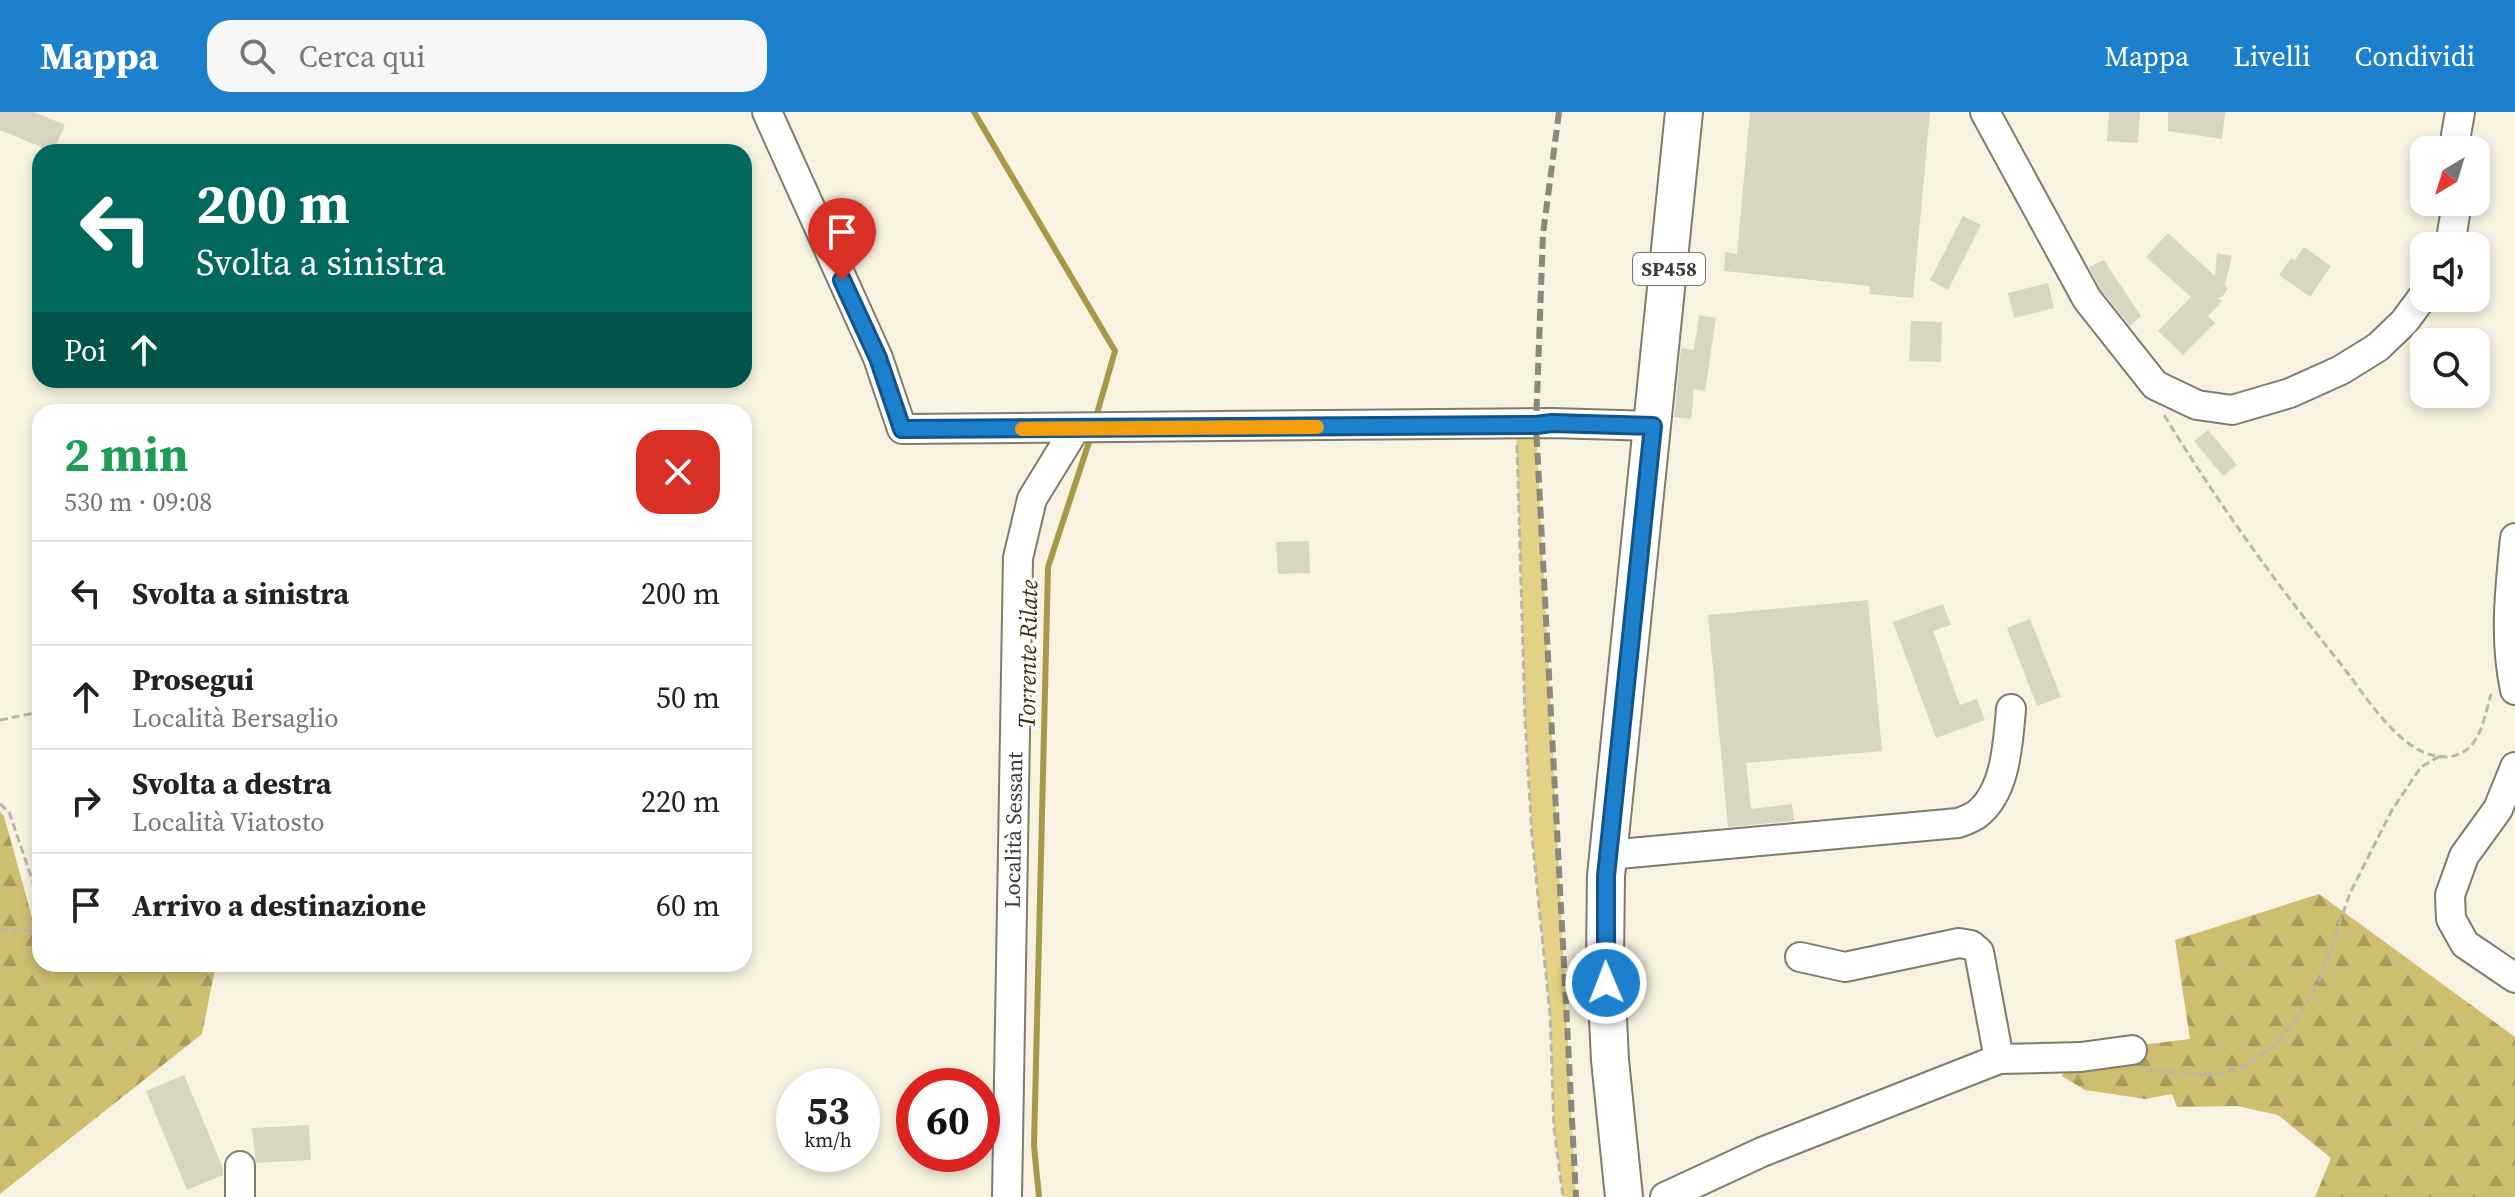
<!DOCTYPE html>
<html lang="it">
<head>
<meta charset="utf-8">
<style>
  :root { --surface:#fff; --page:#f6f6f6; --text:#222; --muted:#767676; --line:#e0e0e0; --accent:#1d80cc }
  body { margin:0; font-family:"Source Serif 4",serif; background:var(--page); color:var(--text); height:100vh; display:flex; flex-direction:column; font-size:30px; white-space:nowrap }
  * { box-sizing:border-box; margin:0 }
  p { font-size:26px; color:var(--muted) }
  .icon { flex:none; width:44px; height:44px; fill:none; stroke:currentColor; stroke-width:2; stroke-linecap:round; stroke-linejoin:round }
  .map { position:relative; flex:1; overflow:hidden }
  .panel { position:absolute; left:32px; top:292px; width:720px; height:568px; display:flex; flex-direction:column; background:var(--surface); border-radius:24px; box-shadow:0 4px 12px #0003 }
  .panel>* { flex:none }
  .guide { position:absolute; left:32px; top:32px; width:720px; height:244px; border-radius:24px; box-shadow:0 4px 12px #0003; background:#00695c; color:#fff; overflow:hidden }
  .needle { width:52px; rotate:218deg }
  .controls { position:absolute; left:2410px; top:24px; display:grid; gap:16px }
  .controls a { display:grid; place-items:center; width:80px; height:80px; border-radius:16px; background:var(--surface); box-shadow:0 4px 12px #0003; font-size:40px }
  .speed { position:absolute; left:776px; top:956px; display:flex; gap:16px; font-size:40px; font-weight:700; text-align:center }
  .speed>* { display:grid; place-content:center; width:104px; height:104px; border-radius:50%; background:var(--surface); box-shadow:0 4px 12px #0003; line-height:1 }
  .speed small { font-size:20px; font-weight:400 }
  .speed .limit { border:12px solid #d22; background:#fff; color:#111 }
  .pin { position:absolute; display:grid; place-items:center; width:68px; height:68px; color:#fff; margin:-82px -34px; border-radius:50% 50% 50% 0; rotate:-45deg; box-shadow:0 0 8px #0007 }
  .pin .icon { rotate:45deg }
  .me { position:absolute; width:88px; margin:-44px; rotate:359deg; stroke-linejoin:round; filter:drop-shadow(0 0 6px #0008) }
  .turn { display:flex; align-items:center; gap:28px; height:168px; padding:0 32px; font-size:36px }
  .turn .icon { width:104px; height:104px; stroke-width:2.5 }
  .turn b { display:block; font-size:56px; line-height:68px }
  .then { display:flex; align-items:center; height:76px; padding:0 32px; background:#0003; gap:16px; font-size:30px }
  .round { display:grid; place-items:center; flex:none; width:84px; height:84px; border-radius:24px; background:var(--page) }
  .summary { display:flex; align-items:center; justify-content:space-between; height:136px; padding:0 32px }
  h1 { font-size:48px; font-weight:700; line-height:60px; color:#1e9e55 }
  ul { padding:0; list-style:none }
  li { display:flex; align-items:center; gap:24px; height:104px; padding:0 32px; border-top:2px solid var(--line) }
  li div { flex:1 }
  li b { display:block; font-size:30px }
  li em { font-style:normal }
  header { display:flex; align-items:center; gap:48px; box-sizing:border-box; height:112px; padding:0 40px; background:var(--accent); color:#fff }
  header strong { font-size:38px }
  nav { display:flex; gap:44px; margin-inline-start:auto; font-size:28px }
  .search { width:560px; height:72px; background:var(--page); display:flex; align-items:center; gap:20px; box-sizing:border-box; padding:0 28px; border-radius:24px; color:var(--muted); font-size:30px }
  .map>svg:first-child { display:block }
  .grass { fill:#e3d285 }
  .forest { fill:url(#forest-firs) }
  .lines { fill:none; stroke-linecap:round; stroke-linejoin:round }
  .stream { stroke:#a8984a; stroke-width:6 }
  .building { fill:#d9d5c3 }
  .minor-casing { stroke:#7f7c6b; stroke-width:32 }
  .major-casing { stroke:#7f7c6b; stroke-width:40 }
  .path { stroke:#b9b6a7; stroke-width:3; stroke-dasharray:8 4; stroke-linecap:butt }
  .minor { stroke:#fff; stroke-width:28 }
  .major { stroke:#fff; stroke-width:36 }
  .rail { stroke:#8a877b; stroke-width:6; stroke-dasharray:12 6; stroke-linecap:butt }
  .route-casing { stroke:#135385; stroke-width:20 }
  .route { stroke:#1d80cc; stroke-width:14 }
  .slow { stroke:#f59e0b; stroke-width:14 }
  .labels { text-anchor:middle; stroke-width:6; stroke-linejoin:round; paint-order:stroke }
  .shield { fill:#fff; stroke:#777672; stroke-width:2 }
  .shield-label { font-size:20px; font-weight:bold; fill:#3d3c35 }
  .street-label { font-size:22px; fill:#3d3c35; stroke:#fff }
  .water-label { font-size:24px; font-style:italic; fill:#362f0c; stroke:#fff }
</style>
</head>
<body>
<header>
<strong>Mappa</strong>
<div class="search"><svg class="icon" aria-label="search" viewBox="0 0 24 24"><circle cx="10" cy="10" r="6"/><path d="M15 15l6 6"/></svg>Cerca qui</div>
<nav><a>Mappa</a><a>Livelli</a><a>Condividi</a></nav>
</header>
<div class="map">
<svg width="2515" height="1085" viewBox="0 0 2515 1085">
  <defs>
    <pattern id="forest-firs" width="22" height="20" patternUnits="userSpaceOnUse" patternTransform="scale(2)"><rect width="22" height="20" fill="#cebe70"/><path d="M5 1l3.5 6h-7zM16 11l3.5 6h-7z" fill="#a89c5d"/></pattern>
  </defs>
  <rect width="100%" height="100%" fill="#f7f3e0"/>
  <path class="grass" d="M1516,313h20l40,772h-13l-9,-69 -4,-114 -18,-177 -7,-119z"/>
  <path class="forest" d="M0,700l4,4 29,105 7,2v41h176l-14,70 -202,160z
    M2319,782l196,143v160h-200l16,-39 -53,-43 -41,-9 -60,1 -5,-13 -27,5 -60,-9 -23,-14 11,-18 51,-11 66,-8 -15,-99z"/>
  <g class="lines">
    <path class="stream" d="M974,0l141,239 -19,66
      M1039,1085l-5,-51 14,-579 43,-131"/>
  </g>
  <path class="building" d="M0,0h34l31,13 -12,27 -53,-22z
    M1750,0h180l-17,186 -44,-4 1,-8 -146,-15 1,-19 12,2z
    M2109,0h31l-2,31 -31,-2z
    M2168,0h57l-3,27 -54,-8z
    M1963,104l18,9 -33,65 -18,-10z
    M2168,121l47,43 2,-23 15,3 -7,29 3,3 -6,9h-4l4,4 -14,15 7,7 -32,32 -25,-24 33,-34 -45,-40z
    M2304,135l27,19 -21,31 -31,-22 12,-17 4,2z
    M2104,148l37,56 -11,10 -29,-36 -12,-23z
    M2048,171l6,25 -40,10 -6,-25z
    M1699,203l17,3 -11,73 -11,-2 -3,30 -17,-2 7,-69 13,2z
    M1911,209l31,1 -1,40 -32,-1z
    M2208,318l29,35 -14,11 -29,-35z
    M1309,429l1,32 -32,1 -2,-32z
    M1868,488l14,151 -136,12 5,46 41,-5 2,17 -66,6 -20,-212z
    M1943,492l8,21 -18,6 27,74 17,-6 8,21 -49,18 -43,-116z
    M2030,507l31,78 -24,9 -30,-78z
    M184,963l39,93v7l-36,15 -41,-99z
    M309,1013l2,35 -55,3 -4,-35z"/>
  <g class="lines">
    <g class="minor-casing">
      <path id="minor" d="M767,0l111,246 24,71 650,-6 101,3
        M1985,0l102,187 68,86 42,20 35,5 58,-17 51,-23 37,-23 26,-25 20,-27
        M2457,38l-1,-15 4,-23
        M2450,134l7,-44
        M2515,426c-5,51 -11,100 0,152
        M2515,655l-17,42 -34,47 -14,39 1,24 14,25 50,34
        M1608,743l350,-32c6,-2 13,-5 18,-8 30,-22 32,-72 35,-106
        M1800,845l45,10 114,-24 12,2 8,7 20,107
        M240,1085v-31
        M1007,1085l11,-639 14,-59 43,-70
        M1665,1085l97,-45 237,-93 82,-2 51,-7"/>
    </g>
    <g class="major-casing">
      <path id="major" d="M1624,1085l-14,-137 -5,-102 1,-82 78,-764"/>
    </g>
    <path class="path" d="M2164,303c52,85 110,166 172,243 22,27 40,58 66,80 12,11 28,19 44,19 34,-2 37,-36 45,-63
      M1517,333l8,273 7,119 18,177 4,114 9,69
      M0,608l40,-8
      M0,692l9,8 24,70 7,33
      M0,818l37,1 3,-4
      M2145,958l71,5 28,-8 32,-22 25,-33 20,-35 29,-84 42,-83 29,-43 19,-11"/>
    <use href="#minor" class="minor"/>
    <use href="#major" class="major"/>
    <path class="rail" d="M1559,0l-16,122 -7,191 40,772"/>
  </g>
  <g class="lines">
    <g class="route-casing">
      <path id="route" d="M842,168l36,78 24,71 634,-4 16,-2 101,3 -47,450v107"/>
    </g>
    <use href="#route" class="route"/>
    <path class="slow" d="M1022,317l295,-2"/>
  </g>
  <g class="labels">
    <rect class="shield" x="1633" y="141" width="72" height="32" rx="6"/>
    <g class="shield-label">
      <text x="1669" y="164">SP458</text>
    </g>
    <g class="street-label">
      <text transform="translate(1013 718) rotate(-89)" y="8">Località Sessant</text>
    </g>
    <g class="water-label">
      <text transform="translate(1028 542) rotate(-89)" y="8">Torrente Rilate</text>
    </g>
  </g>
</svg>
<div class="controls">
<a><svg class="needle" viewBox="-14 -14 28 28"><path d="M0-13l5 13h-10z" fill="#e53935"/><path d="M0 13l5-13h-10z" fill="#767676"/></svg></a>
<a><svg class="icon" aria-label="sound" viewBox="0 0 24 24"><path d="M4 9h4l5-4v14l-5-4H4zM17 9q2 3 0 6"/></svg></a>
<a><svg class="icon" aria-label="search" viewBox="0 0 24 24"><circle cx="10" cy="10" r="6"/><path d="M15 15l6 6"/></svg></a>
</div>
<div class="speed"><div>53<small>km/h</small></div><div class="limit">60</div></div>
<div class="pin" style="left:842px;top:168px;background:#d93025"><svg class="icon" aria-label="arrive" viewBox="0 0 24 24"><path d="M6 21V4h12l-3 4 3 4H6"/></svg></div>
<svg class="me" style="left:1606px;top:871px" viewBox="-20 -20 40 40"><circle r="17" fill="#1d80cc" stroke="#fff" stroke-width="3"/><path d="M0-11L8 9 0 5-8 9z" fill="#fff"/></svg>
<div class="guide">
<div class="turn"><svg class="icon" aria-label="left" viewBox="0 0 24 24"><path d="M17 20v-9H6M10 6l-5 5 5 5"/></svg><div><b>200 m</b>Svolta a sinistra</div></div>
<div class="then">Poi<svg class="icon" aria-label="ahead" viewBox="0 0 24 24"><path d="M12 20V5M6 11l6-6 6 6"/></svg></div>
</div>
<section class="panel">
<div class="summary"><div><h1>2 min</h1><p>530 m · 09:08</p></div><a class="round" style="background:#d93025;color:#fff"><svg class="icon" aria-label="close" viewBox="0 0 24 24"><path d="M6 6l12 12M18 6L6 18"/></svg></a></div>
<ul>
<li><svg class="icon" aria-label="left" viewBox="0 0 24 24"><path d="M17 20v-9H6M10 6l-5 5 5 5"/></svg><div><b>Svolta a sinistra</b></div><em>200 m</em></li>
<li><svg class="icon" aria-label="ahead" viewBox="0 0 24 24"><path d="M12 20V5M6 11l6-6 6 6"/></svg><div><b>Prosegui</b><p>Località Bersaglio</p></div><em>50 m</em></li>
<li><svg class="icon" aria-label="right" viewBox="0 0 24 24"><path d="M7 20v-9h11M14 6l5 5-5 5"/></svg><div><b>Svolta a destra</b><p>Località Viatosto</p></div><em>220 m</em></li>
<li><svg class="icon" aria-label="arrive" viewBox="0 0 24 24"><path d="M6 21V4h12l-3 4 3 4H6"/></svg><div><b>Arrivo a destinazione</b></div><em>60 m</em></li>
</ul>
</section>
</div>
</body>
</html>
